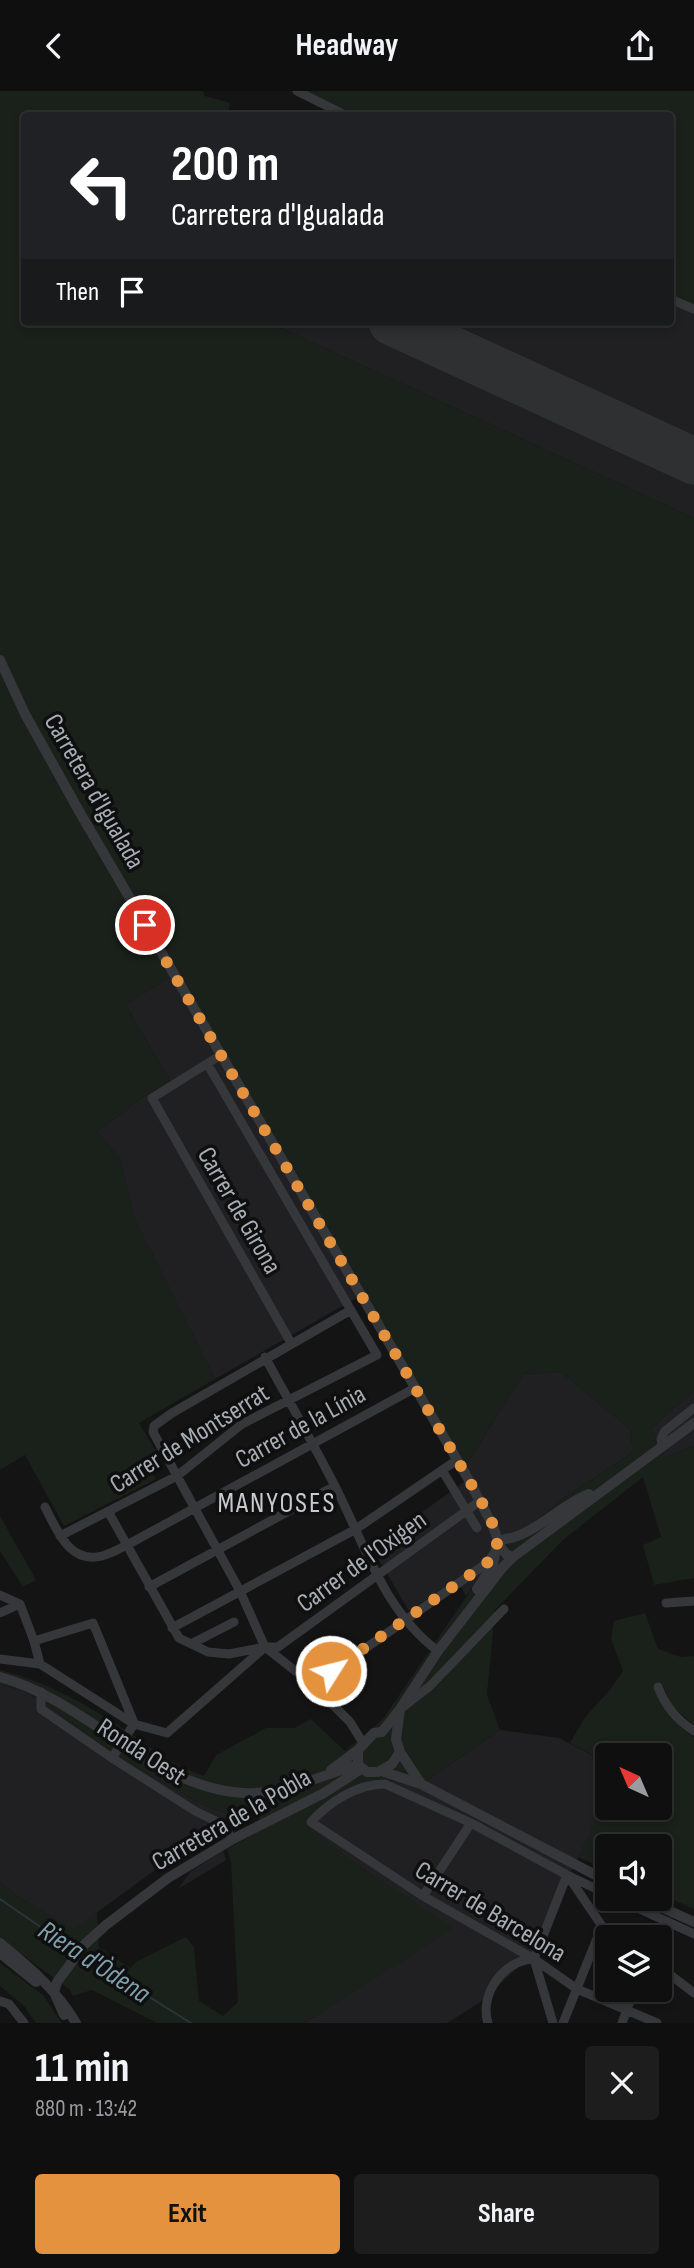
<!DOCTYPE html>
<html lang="en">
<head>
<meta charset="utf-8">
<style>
  :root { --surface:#0f0f10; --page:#1d1d1e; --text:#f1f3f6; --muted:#9b9c9f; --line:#2f2f30; --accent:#e4923e }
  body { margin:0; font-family:"Sofia Sans Condensed",sans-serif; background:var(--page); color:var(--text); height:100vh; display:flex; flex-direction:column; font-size:26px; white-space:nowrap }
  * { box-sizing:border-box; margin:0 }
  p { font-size:23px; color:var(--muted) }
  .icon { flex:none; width:38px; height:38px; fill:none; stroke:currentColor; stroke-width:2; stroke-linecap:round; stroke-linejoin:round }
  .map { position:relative; height:1932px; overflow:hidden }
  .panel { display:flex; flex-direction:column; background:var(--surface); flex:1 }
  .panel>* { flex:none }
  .banner { position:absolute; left:21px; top:21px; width:653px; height:214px; border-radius:7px; box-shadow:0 4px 10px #0003,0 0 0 2px var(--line); background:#202124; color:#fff; overflow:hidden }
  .needle { width:46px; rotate:316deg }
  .tools { position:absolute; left:595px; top:1652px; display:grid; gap:14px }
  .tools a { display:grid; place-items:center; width:77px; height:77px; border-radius:7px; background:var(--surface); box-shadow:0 4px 10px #0003,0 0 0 2px var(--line); font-size:35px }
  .pin { position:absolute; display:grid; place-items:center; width:60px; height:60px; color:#fff; margin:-30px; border:4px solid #fff; border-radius:50%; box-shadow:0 2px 7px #0007 }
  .me { position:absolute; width:77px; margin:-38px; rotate:54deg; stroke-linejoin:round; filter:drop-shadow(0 0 5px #0008) }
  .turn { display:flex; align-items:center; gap:24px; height:147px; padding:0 35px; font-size:32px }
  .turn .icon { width:91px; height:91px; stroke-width:2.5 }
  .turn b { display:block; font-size:49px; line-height:60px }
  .then { display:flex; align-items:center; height:66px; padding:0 35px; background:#0003; gap:14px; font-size:26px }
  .round { display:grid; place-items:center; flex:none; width:74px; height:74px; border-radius:7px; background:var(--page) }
  .headline { display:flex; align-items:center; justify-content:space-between; height:119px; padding:0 35px }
  h1 { font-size:42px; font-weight:700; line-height:52px }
  .action { display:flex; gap:14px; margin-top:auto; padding:14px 35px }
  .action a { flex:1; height:80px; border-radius:7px; background:var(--accent); color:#111; font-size:28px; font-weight:700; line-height:80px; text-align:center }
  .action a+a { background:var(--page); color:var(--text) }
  header { display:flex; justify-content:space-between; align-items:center; height:91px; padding:0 35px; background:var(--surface); font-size:32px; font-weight:700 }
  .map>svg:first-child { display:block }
  .built { fill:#202022 }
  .green { fill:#1a201a }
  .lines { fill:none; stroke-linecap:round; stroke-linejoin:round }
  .stream { stroke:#2b3438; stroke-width:2 }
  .runway { stroke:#2e3032; stroke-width:47 }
  .minor { stroke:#35373a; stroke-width:9 }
  .tertiary { stroke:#35373a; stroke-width:10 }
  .minor-bridge { stroke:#35373a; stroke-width:9 }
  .route { stroke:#e4923e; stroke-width:12; stroke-dasharray:0 21.6 }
  .labels { text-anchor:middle; stroke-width:7; stroke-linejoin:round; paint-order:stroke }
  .street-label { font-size:26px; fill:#a7adb5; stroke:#0f0f10 }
  .neighbourhood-label { font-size:28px; letter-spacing:2px; fill:#c7cbd1; stroke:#0f0f10 }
  .water-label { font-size:28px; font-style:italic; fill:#809fad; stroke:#0f0f10 }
</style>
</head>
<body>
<header><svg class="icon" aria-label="back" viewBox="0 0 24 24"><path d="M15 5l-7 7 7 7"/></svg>Headway<svg class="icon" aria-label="share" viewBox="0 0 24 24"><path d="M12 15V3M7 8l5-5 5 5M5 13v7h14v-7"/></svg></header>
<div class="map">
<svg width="694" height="1932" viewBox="0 0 694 1932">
  <rect width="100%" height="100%" fill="#141415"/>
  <path class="built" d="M670,210l24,11v206l-426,-196h402z
    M178,882l187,320 -150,86 -80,-159 -15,-61 -23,-27 46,-35 27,-16 -45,-77z
    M561,1281l69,57 3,23 -72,48 -75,68 -20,28 -9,-17 -48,32 -37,-63 92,-66 1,-15 58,-93z
    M694,1300v55l-29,11 -14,-29z
    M0,1594l24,6 23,14 74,54 82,46 27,10 -157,115 -56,-34 -17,-14z
    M500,1639l59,8 48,25v35l-77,159 -51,46 -32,20h-143l149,-95 -95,-62 -54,-42 5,-9 16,-12 55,-23 46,1z
    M223,1760l3,9 -48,29 13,-18z"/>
  <path class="green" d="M0,0h203l2,5 25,7 -1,7 7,5h-212v207h244l426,196v873l-43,37 14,29 29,-11v132l-40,7 -11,-40 18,-8 -18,-60 -80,63 -68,70 -8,85 13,35 -74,51 -46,-1 -55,23 -16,12 -4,9 53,42 96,62 -150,95h-147l-65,-33 -19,6 -3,-6 -70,-52v-56l17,14 56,33 24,-17 2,35 31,21 6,-6 50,-25 8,10 5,54 24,15 15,-14 -7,-139 -4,-14 38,-21 -8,-12 -27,-1 -27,-10 -82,-46 -74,-54 -23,-14 -24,-6v-15c39,10 73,27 107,48 33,21 60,45 97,58l12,-21 50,-27h28l17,-9 34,32 38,-32 103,-151 28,-30 47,-38 72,-48 -3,-23 -69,-57 -38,2 -58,93 -287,-494 -53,31 45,77 -27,16 -46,35 23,27 15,61 80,159 -76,44 18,30 -10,6 9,20 -92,47 -39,-71 -25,15z
    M289,0h405v221l-24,-11v-186h-332z
    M0,1425l36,64 -13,7 -23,-36z
    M645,1522l13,36 23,8 13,-1v69l-20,-17 -11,-22h-9c9,22 20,37 40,51v172l-34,-15v-48h-53v24l-29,-13 29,-59v10h53v-53h-53v8l-37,-20 16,-27 23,-25 14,-20 -12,-32 3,-18z
    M0,1872l43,32 19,28h-26l-12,-17 -24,-20z"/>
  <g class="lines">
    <path class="stream" d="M0,1808l74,51
      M82,1864l109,68"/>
    <path class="runway" d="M392,231l302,139"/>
    <path class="minor" d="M297,0l48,24
      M670,208l24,10
      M221,964l-69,43 139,245
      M351,1219l-179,103 -18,13 -1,6 87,159 25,56 48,38 37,37 13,21
      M265,1266c24,44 49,88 72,133 28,56 48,122 101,161
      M662,1354l-1,-6 4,-8 29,-23
      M442,1379l35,58
      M45,1416c12,23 24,57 57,49 8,-2 17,-7 25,-11l288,-157
      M109,1422l70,125 29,14 21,2 36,-7h13l202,-146
      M60,1445l117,-60 65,-52 135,-69 -169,-290
      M149,1496l186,-101
      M0,1504l20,9
      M666,1512l28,-2
      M20,1513l14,37 6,23
      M0,1522l20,-9
      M172,1537l184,-99 101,-69
      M34,1550l59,-18 41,100
      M191,1553l43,-22
      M0,1568l40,5 94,60 33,9 98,-86
      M313,1594l174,-122 8,-11
      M658,1596c8,20 18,32 36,44
      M41,1601v17l71,49 83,53 25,12 13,16
      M403,1616l27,-21 74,-77
      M568,1785l34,50 20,11
      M607,1803l-40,-19 -96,-52 -86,-39c-28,0 -56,18 -74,38l112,74 111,63 43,30 80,34
      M423,1805l48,-73
      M618,1808l76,35
      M534,1868l33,-84
      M534,1868l19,64
      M660,1876l34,26
      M0,1910l9,3 15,19
      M488,1932c-9,-28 15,-62 44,-64
      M563,1932l39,-97
      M622,1932l12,-33"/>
    <path class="tertiary" d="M0,569l25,54 54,97 387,664 26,49 9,24 6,7 6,2
      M505,1448c28,-3 57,-35 84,-45
      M477,1498l16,-24 4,-24
      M0,1586c86,23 154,112 244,116 39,2 77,-18 114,-28
      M400,1661l21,32
      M331,1679l27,-20
      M381,1680l40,13 186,97
      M375,1681h-8l-9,-7v-15l16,-17 8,-1 18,-23 38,-58 65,-84 10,-10 181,-134
      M378,1681l14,-8 8,-12 -4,-13 4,-30
      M643,1808l51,23
      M0,1852c29,24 57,47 76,80
      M0,1862l36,29
      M64,1924l-10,-23 3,-10 28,-38 21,-19 62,-47 65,-39 91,-46 37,-24"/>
    <path class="minor-bridge" d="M112,1667l22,-34"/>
  </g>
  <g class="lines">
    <path class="route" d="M145,834l321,550c9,17 31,49 31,67 0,9 -5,14 -10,21l-156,108"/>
  </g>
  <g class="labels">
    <g class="street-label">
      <text transform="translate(95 700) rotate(60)" y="9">Carretera d'Igualada</text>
      <text transform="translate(240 1119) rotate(60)" y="9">Carrer de Girona</text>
      <text transform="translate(300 1335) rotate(-29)" y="9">Carrer de la Línia</text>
      <text transform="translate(189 1347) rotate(-32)" y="9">Carrer de Montserrat</text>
      <text transform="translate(361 1470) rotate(-36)" y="9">Carrer de l'Oxigen</text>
      <text transform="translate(142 1660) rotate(33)" y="9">Ronda Oest</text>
      <text transform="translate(231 1728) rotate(-30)" y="9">Carretera de la Pobla</text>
      <text transform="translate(491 1820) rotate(31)" y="9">Carrer de Barcelona</text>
    </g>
    <g class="neighbourhood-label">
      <text x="277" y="1421">MANYOSES</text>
    </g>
    <g class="water-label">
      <text transform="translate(95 1870) rotate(33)" y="10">Riera d'Òdena</text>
    </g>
  </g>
</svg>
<div class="tools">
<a><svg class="needle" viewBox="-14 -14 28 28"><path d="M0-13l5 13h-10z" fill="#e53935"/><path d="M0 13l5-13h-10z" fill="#9b9c9f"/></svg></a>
<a><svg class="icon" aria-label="sound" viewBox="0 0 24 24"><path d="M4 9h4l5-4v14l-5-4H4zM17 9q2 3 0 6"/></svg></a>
<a><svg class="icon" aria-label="layers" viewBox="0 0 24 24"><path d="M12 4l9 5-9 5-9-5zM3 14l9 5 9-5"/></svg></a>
</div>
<div class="pin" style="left:145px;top:834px;background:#d93025"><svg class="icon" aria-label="arrive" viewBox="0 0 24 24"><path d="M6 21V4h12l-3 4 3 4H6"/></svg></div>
<svg class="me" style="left:331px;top:1580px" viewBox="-20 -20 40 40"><circle r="17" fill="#e4923e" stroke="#fff" stroke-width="3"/><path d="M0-11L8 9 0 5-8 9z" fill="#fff"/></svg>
<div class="banner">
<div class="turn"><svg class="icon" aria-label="left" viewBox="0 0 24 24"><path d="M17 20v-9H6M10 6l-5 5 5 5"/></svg><div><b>200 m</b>Carretera d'Igualada</div></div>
<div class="then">Then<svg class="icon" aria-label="arrive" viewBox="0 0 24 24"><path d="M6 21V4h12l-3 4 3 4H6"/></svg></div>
</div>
</div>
<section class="panel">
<div class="headline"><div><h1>11 min</h1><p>880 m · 13:42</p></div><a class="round"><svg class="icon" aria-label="close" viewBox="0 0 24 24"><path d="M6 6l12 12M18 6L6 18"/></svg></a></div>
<div class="action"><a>Exit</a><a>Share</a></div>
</section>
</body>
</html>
